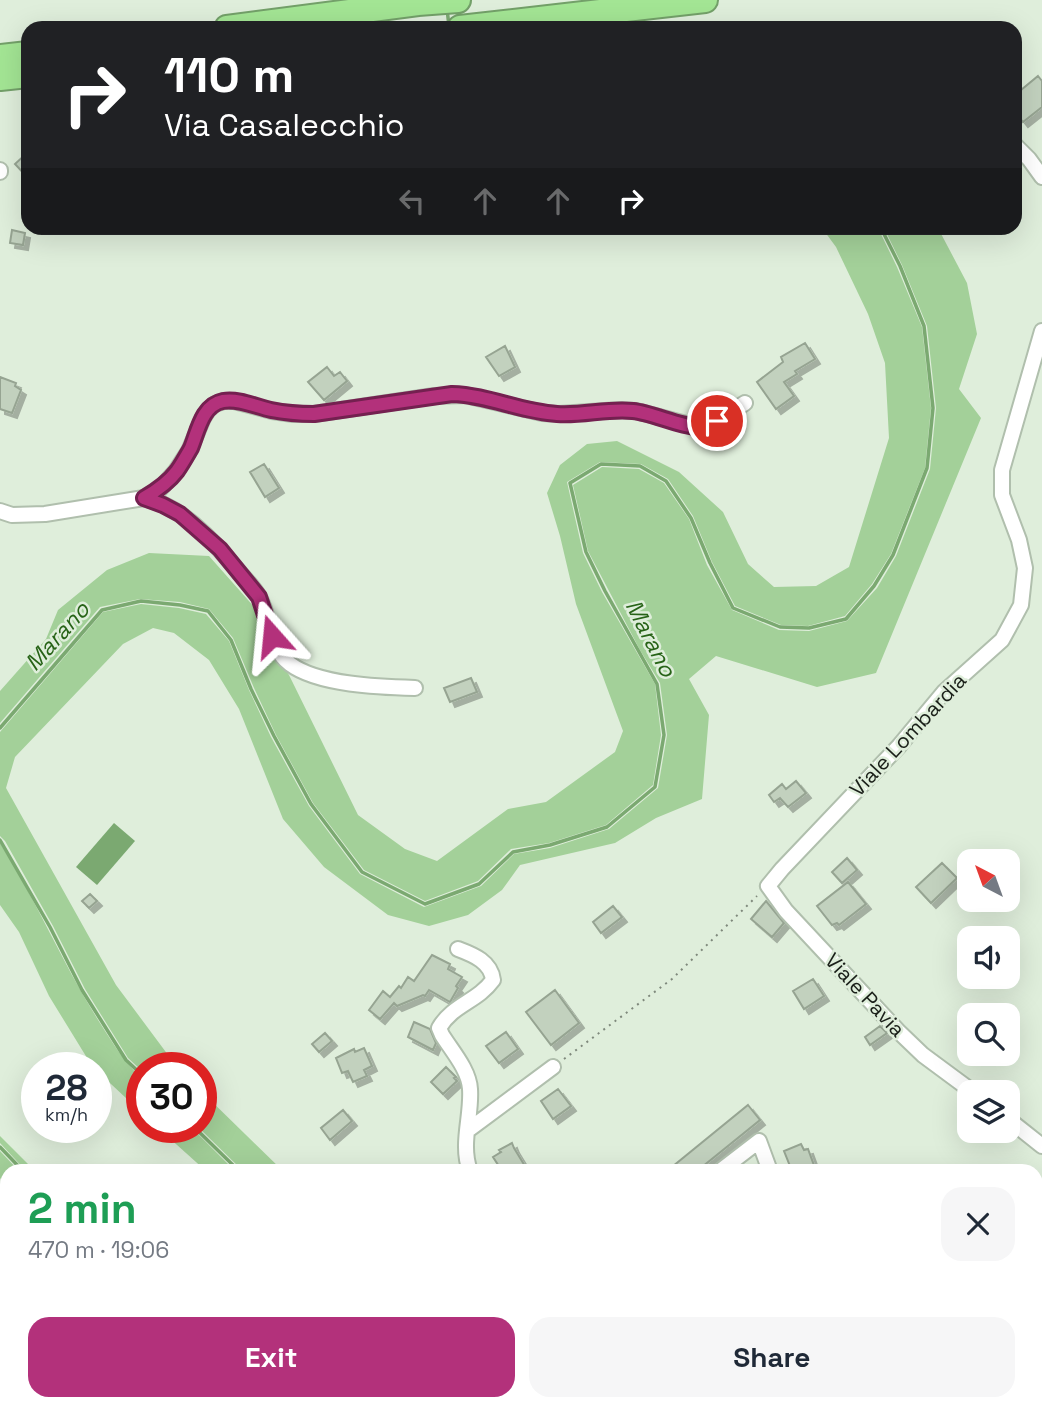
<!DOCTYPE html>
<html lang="en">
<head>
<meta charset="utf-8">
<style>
  :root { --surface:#fff; --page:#f6f6f7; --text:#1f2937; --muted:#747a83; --accent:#b3317b }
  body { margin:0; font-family:"Space Grotesk",sans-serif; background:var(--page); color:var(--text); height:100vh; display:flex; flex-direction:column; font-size:26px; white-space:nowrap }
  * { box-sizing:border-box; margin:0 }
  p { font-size:23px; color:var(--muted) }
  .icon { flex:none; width:38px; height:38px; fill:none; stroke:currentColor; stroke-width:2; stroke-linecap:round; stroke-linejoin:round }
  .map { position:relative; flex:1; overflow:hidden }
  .side { position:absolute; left:0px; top:1164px; width:1043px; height:247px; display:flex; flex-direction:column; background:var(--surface); border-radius:21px 21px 0 0; box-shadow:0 7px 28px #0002 }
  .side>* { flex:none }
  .guide { position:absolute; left:21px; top:21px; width:1001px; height:214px; border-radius:21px; box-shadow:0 7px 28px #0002; background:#202124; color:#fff; overflow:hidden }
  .needle { width:46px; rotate:319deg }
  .tools { position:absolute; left:957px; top:849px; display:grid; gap:14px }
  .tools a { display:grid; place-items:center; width:63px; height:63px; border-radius:14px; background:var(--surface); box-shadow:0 7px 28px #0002; font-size:35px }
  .speed { position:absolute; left:21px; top:1052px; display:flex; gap:14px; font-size:35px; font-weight:700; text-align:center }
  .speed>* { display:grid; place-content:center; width:91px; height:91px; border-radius:50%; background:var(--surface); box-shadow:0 7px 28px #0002; line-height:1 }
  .speed small { font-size:18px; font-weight:400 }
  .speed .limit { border:10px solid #d22; background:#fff; color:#111 }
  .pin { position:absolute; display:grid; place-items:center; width:60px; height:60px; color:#fff; margin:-30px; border:4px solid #fff; border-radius:50%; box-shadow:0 2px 7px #0007 }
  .me { position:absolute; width:77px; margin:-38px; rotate:342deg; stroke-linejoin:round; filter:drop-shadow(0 0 5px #0008) }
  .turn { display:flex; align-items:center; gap:24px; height:147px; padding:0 28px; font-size:32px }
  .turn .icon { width:91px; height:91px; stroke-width:2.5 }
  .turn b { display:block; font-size:49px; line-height:60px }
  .lanes { display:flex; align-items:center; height:66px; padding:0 28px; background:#0003; justify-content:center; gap:35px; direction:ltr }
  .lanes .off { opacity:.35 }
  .round { display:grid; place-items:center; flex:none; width:74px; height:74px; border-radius:21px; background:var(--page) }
  .headline { display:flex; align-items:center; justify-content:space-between; height:119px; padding:0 28px }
  h1 { font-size:42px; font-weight:600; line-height:52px; color:#1e9e55 }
  .action { display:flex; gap:14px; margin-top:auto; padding:14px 28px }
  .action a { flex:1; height:80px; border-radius:21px; background:var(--accent); color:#fff; font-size:28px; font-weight:600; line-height:80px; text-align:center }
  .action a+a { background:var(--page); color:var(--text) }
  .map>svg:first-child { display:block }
  .green { fill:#a3d099 }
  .water { fill:#7ba971 }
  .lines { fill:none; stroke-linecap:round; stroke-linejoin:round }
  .stream { stroke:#7ba971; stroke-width:3.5 }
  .building { fill:#c2d1be; stroke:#96a492; stroke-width:2; filter:url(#shadow) }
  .street-casing { stroke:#b0bfad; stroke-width:18 }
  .secondary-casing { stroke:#b0bfad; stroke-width:23 }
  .highway-casing { stroke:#73a069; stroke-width:28 }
  .path { stroke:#7f897c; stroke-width:2; stroke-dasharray:2 5; stroke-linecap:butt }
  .street { stroke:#fff; stroke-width:14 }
  .secondary { stroke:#e3f7df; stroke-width:19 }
  .highway { stroke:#a3e594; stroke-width:24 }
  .route-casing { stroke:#742050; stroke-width:18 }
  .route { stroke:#b3317b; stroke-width:12 }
  .labels { text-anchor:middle; stroke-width:5; stroke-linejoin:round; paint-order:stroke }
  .street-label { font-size:21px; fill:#1a1f19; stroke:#dfeedb }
  .water-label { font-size:23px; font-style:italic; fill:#276317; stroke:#dfeedb }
</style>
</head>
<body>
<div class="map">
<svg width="1042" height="1409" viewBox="0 0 1042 1409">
  <defs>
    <filter id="shadow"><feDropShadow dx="5" dy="5" stdDeviation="0" flood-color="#0004"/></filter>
  </defs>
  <rect width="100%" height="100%" fill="#dfeedb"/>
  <path class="green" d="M822,228h56l19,39 25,60 9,81 -6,60 -34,86 -19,30 -27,32 -37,10 -27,-1 -46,-19 -23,-44 -19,-46 -25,-37 -27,-15 -41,-2 -33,20 16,71 19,39 53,92 6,51 -8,50 -47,40 -57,18 -38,6 -33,32 -53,20 -61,-31 -51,-67 -37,-68 -22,-47 -21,-50 -24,-29 -29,-7 -40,-3 -40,8 -100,116v-32l46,-52 12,-29 49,-40 42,-17 60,3 47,53 10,32 23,34 69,140 47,34 32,12 71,-52 38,-7 69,-50 8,-21 -47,-127 -16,-68 -13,-43 13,-28 27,-21 30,-3 62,31 44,40 25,52 26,23 42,-1 33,-19 40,-129 -4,-75 -17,-49 -32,-67z
    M884,228h54l29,55 10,51 -18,55 22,29 -105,255 -59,14 -101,-31 -27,23 20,36 -7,84 -46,19 -41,25 -95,22 -18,25 -34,25 -39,11 -41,-11 -64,-48 -41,-48 -44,-110 -30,-49 -35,-27 -21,-5 -30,16 -108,113 -9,31 110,197 61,82 -35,1v3l-14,-13 -43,-69 -32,-63 -48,-85 -5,-5v-104l103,-120 38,-8 38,4 27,6 23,27 20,49 22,47 38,69 51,68 64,33 57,-21 33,-32 36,-6 59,-19 49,-41 9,-53 -7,-52 -20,-33 -52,-99 -15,-66 29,-18 37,2 25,14 25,36 18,46 25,45 47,20 30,1 38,-10 30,-33 19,-32 34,-87 6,-61 -9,-82 -25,-61z
    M0,843c37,58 63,122 100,180 14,22 23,37 42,56v34l-46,-43v-2l-4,-2 -43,-70 -30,-64 -19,-27z
    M201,1091l82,80h-40l-45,-44h3z
    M157,1127h34l44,44h-29z
    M0,1136l35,35h-9l-26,-28z
    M0,1151l19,20h-12v14l-7,-7z
    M201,1404h112l-10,5h-96z
    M323,1404h49l-9,5h-49z"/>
  <path class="water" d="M114,823l21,18 -38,44 -21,-18z"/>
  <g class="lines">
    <path class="stream" d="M447,9l2,17
      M0,728l102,-118 39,-9 39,4 28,6 23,29 20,49 23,47 37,68 51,68 63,32 54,-20 34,-32 37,-7 57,-18 48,-40 9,-52 -7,-51 -52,-93 -19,-39 -16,-69 31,-19 39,2 26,15 25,37 19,45 23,45 47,19 29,1 37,-9 28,-33 19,-31 34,-87 6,-60 -9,-82 -24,-60 -19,-38
      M0,840l50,87 32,63 44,70 16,15
      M194,1127l45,44
      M0,1147l23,24
      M197,1404l6,5
      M1028,1404l10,5
      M308,1409l10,-5
      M772,1409l9,-5"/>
  </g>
  <path class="building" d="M1038,76l4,5v26l-19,15 -8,-10v-17z
    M28,152v26l-13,-14z
    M12,230l13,3 -2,12 -13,-2z
    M805,343l10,16 -20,12 2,3 -13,8 10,14 -18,13 -19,-27 26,-20 -2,-5z
    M505,346l10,21 -16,9 -13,-19z
    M327,367l7,9 6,-4 7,9 -23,19 -16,-18z
    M0,377l16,6 -1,3 6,4 -9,23 -12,-4z
    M264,464l15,24 -14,9 -15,-25z
    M471,678l6,14 -27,10 -6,-14z
    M796,781l10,12 -18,14 -8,-9 -6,4 -5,-7 13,-11 4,5z
    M847,858l10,12 -15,13 -10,-11z
    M942,863l15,15 -26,25 -15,-16z
    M848,882l18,22 -27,21 -2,-2 -5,2 -15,-19z
    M90,894l7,7 -8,7 -7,-7z
    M766,901l18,22 -12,14 -21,-18z
    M613,906l9,11 -21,16 -8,-11z
    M432,955l18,9 -2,5 14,8 -6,9 2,2 -8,14 -21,-12 -4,6 -2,-1 -26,11 -3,-3 -14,16 -11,-9 14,-19 7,6 9,-11 2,2 7,-11 6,4z
    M813,979l11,17 -20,13 -11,-18z
    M555,990l24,33 -28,22 -25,-33z
    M414,1022l16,7 6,14 -3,7 -25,-13z
    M880,1026l7,7 -17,12 -5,-8z
    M506,1032l12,17 -19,14 -13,-17z
    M325,1033l7,8 -13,11 -7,-8z
    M364,1048l8,18 -8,4 3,6 -14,6 -5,-11 -6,2 -6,-15 18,-9 1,3z
    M446,1067l10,10 -2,1 3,3 -14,13 -12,-12z
    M558,1089l13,17 -18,13 -12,-18z
    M748,1105l12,15 -63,51h-30z
    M343,1110l9,11 -22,19 -9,-12z
    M512,1143l2,5 14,23h-26l-9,-14 8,-5 -2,-2z
    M801,1144l3,6 4,-1 8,22h-24l-8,-20z"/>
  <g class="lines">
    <g class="street-casing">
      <path id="street" d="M1015,145l14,14 13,18
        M0,172v-2
        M144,498c6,2 14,4 20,7 30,14 54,42 75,67 7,8 15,16 20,25 12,22 10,51 31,67 28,21 90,23 125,24
        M0,511l12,4 33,-1 99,-16 16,-9 16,-18 13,-20 14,-33 5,-8 7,-6 9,-3h10l38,10 21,3h21l120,-18 31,-1 77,18 17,1 61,-4 16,1 54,14 13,2 14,-6 28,-18
        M458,949c16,6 33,13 35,31 -16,22 -40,24 -54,48l3,7c10,16 27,35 28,54 2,27 -10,55 0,82
        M973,1092l-50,-37 -25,-24 -112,-120 -18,-25 14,-17 117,-123 45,-54 58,-52 19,-35 4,-37 -6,-28 -17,-45v-25l40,-139
        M1008,1119l34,27
        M467,1131l86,-64
        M720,1171l39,-30 11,30"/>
    </g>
    <g class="secondary-casing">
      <path id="secondary" d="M1036,1248l6,-2
        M554,1409l6,-5"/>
    </g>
    <g class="highway-casing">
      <path id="highway" d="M227,28l191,-25 40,-3
        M460,28l245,-28
        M0,57l28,-3
        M0,78l28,-3"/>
    </g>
    <path class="path" d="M564,1059l108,-80 85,-83"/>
    <use href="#street" class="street"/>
    <use href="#secondary" class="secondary"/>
    <use href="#highway" class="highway"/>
  </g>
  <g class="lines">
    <g class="route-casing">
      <path id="route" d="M272,636l-13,-39 -39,-48 -40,-35 -17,-9 -19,-7c12,-7 24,-15 33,-27 5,-7 10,-16 14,-23 7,-17 11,-43 32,-47 15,-3 34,6 48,9 15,3 28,4 43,4l138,-20c36,1 69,18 105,20 26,2 51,-6 76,-3 20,2 50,17 68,16 5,-1 11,-4 16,-6"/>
    </g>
    <use href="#route" class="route"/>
  </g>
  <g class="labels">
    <g class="street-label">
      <text transform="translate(908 735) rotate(-47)" y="7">Viale Lombardia</text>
      <text transform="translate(865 995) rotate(47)" y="7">Viale Pavia</text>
    </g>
    <g class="water-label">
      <text transform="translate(57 636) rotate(-48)" y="8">Marano</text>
      <text transform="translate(651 638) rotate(63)" y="8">Marano</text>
    </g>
  </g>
</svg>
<div class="tools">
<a><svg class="needle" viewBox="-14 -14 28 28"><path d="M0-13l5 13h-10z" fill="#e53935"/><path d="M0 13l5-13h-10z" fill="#747a83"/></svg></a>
<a><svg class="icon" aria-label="sound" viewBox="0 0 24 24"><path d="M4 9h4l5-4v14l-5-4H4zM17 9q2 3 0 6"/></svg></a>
<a><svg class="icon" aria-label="search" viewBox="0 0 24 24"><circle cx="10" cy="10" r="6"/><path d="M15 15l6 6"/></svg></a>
<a><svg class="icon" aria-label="layers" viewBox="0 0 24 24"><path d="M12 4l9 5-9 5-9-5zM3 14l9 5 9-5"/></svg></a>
</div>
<div class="speed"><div>28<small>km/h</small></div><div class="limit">30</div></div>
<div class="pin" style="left:717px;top:421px;background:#d93025"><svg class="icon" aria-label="arrive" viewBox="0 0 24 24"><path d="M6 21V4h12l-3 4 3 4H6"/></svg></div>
<svg class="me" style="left:272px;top:636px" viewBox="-20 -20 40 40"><path d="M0-17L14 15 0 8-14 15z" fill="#b3317b" stroke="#fff" stroke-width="4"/></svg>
<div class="guide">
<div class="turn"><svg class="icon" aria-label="right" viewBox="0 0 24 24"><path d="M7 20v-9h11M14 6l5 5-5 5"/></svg><div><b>110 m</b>Via Casalecchio</div></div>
<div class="lanes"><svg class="icon off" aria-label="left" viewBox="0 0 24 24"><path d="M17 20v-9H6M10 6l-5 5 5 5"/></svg><svg class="icon off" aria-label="ahead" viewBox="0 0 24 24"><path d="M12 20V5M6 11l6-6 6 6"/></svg><svg class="icon off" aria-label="ahead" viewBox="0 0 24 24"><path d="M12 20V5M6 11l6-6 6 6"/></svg><svg class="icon" aria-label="right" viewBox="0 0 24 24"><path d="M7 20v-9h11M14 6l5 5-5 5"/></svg></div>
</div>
<section class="side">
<div class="headline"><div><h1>2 min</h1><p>470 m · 19:06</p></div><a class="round"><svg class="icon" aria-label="close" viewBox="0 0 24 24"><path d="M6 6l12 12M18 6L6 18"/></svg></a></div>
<div class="action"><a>Exit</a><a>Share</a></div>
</section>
</div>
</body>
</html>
